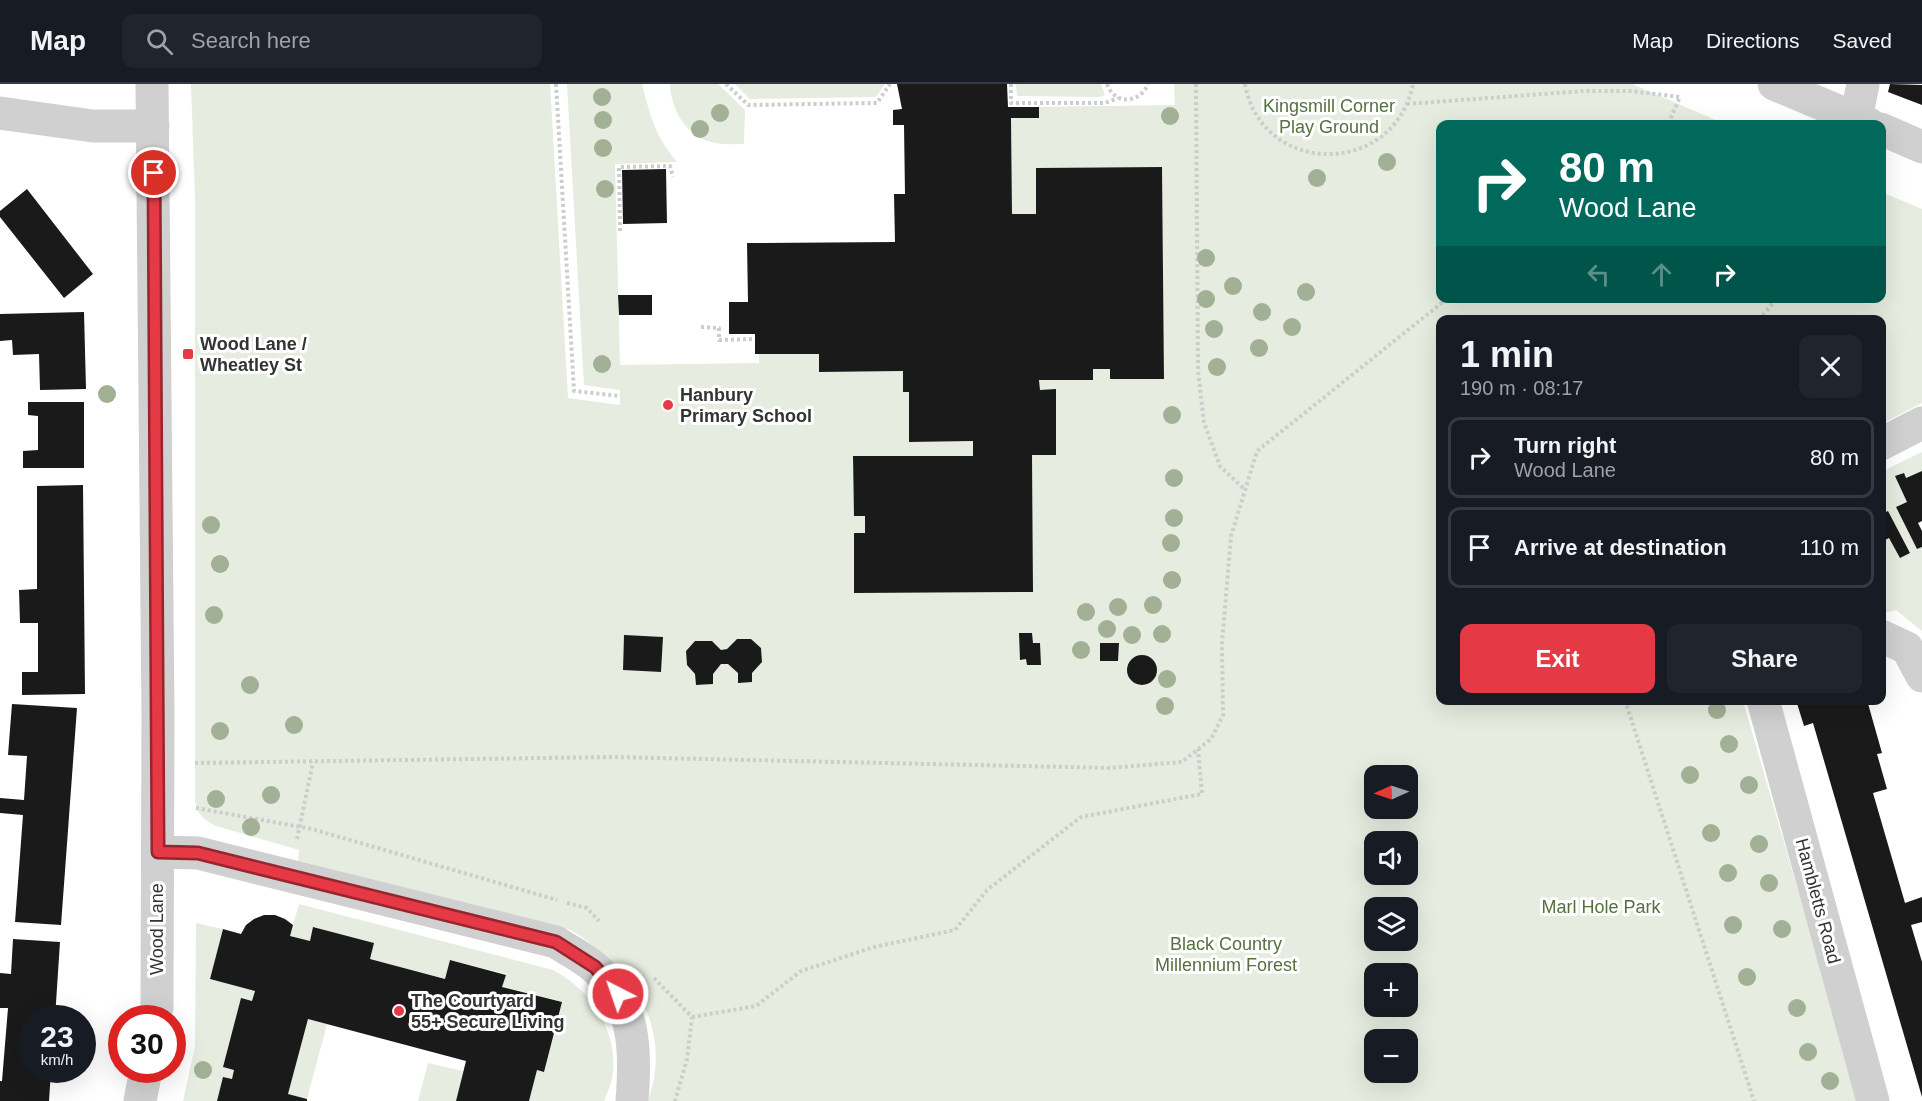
<!DOCTYPE html>
<html lang="en">
<head>
<meta charset="utf-8">
<style>
  :root { --surface:#171b24; --page:#20242c; --text:#f1f3f6; --muted:#9ea1a6; --line:#363941; --accent:#e63946 }
  body { margin:0; font-family:Helvetica,sans-serif; background:var(--page); color:var(--text); height:100vh; display:flex; flex-direction:column; font-size:22px; white-space:nowrap }
  * { box-sizing:border-box; margin:0 }
  p { font-size:20px; color:var(--muted) }
  .icon { flex:none; width:33px; height:33px; fill:none; stroke:currentColor; stroke-width:2; stroke-linecap:round; stroke-linejoin:round }
  .map { position:relative; flex:1; overflow:hidden }
  .details { position:absolute; left:1436px; top:231px; width:450px; height:390px; display:flex; flex-direction:column; background:var(--surface); border-radius:12px; box-shadow:0 6px 24px #0002 }
  .details>* { flex:none }
  .hud { position:absolute; left:1436px; top:36px; width:450px; height:183px; border-radius:12px; box-shadow:0 6px 24px #0002; background:#00695c; color:#fff; overflow:hidden }
  .needle { width:39px; rotate:267deg }
  .fabs { position:absolute; left:1364px; top:681px; display:grid; gap:12px }
  .fabs a { display:grid; place-items:center; width:54px; height:54px; border-radius:12px; background:var(--surface); box-shadow:0 6px 24px #0002; font-size:30px }
  .speed { position:absolute; left:18px; top:921px; display:flex; gap:12px; font-size:30px; font-weight:700; text-align:center }
  .speed>* { display:grid; place-content:center; width:78px; height:78px; border-radius:50%; background:var(--surface); box-shadow:0 6px 24px #0002; line-height:1 }
  .speed small { font-size:15px; font-weight:400 }
  .speed .limit { border:9px solid #d22; background:#fff; color:#111 }
  .pin { position:absolute; display:grid; place-items:center; width:51px; height:51px; color:#fff; margin:-26px; border:3px solid #fff; border-radius:50%; box-shadow:0 2px 6px #0007 }
  .me { position:absolute; width:66px; margin:-33px; rotate:319deg; stroke-linejoin:round; filter:drop-shadow(0 0 4px #0008) }
  .turn { display:flex; align-items:center; gap:21px; height:126px; padding:0 24px; font-size:27px }
  .turn .icon { width:78px; height:78px; stroke-width:2.5 }
  .turn b { display:block; font-size:42px; line-height:51px }
  .lanes { display:flex; align-items:center; height:57px; padding:0 24px; background:#0003; justify-content:center; gap:30px; direction:ltr }
  .lanes .off { opacity:.35 }
  .round { display:grid; place-items:center; flex:none; width:63px; height:63px; border-radius:12px; background:var(--page) }
  .head { display:flex; align-items:center; justify-content:space-between; height:102px; padding:0 24px }
  h1 { font-size:36px; font-weight:800; line-height:45px }
  .cta { display:flex; gap:12px; margin-top:auto; padding:12px 24px }
  .cta a { flex:1; height:69px; border-radius:12px; background:var(--accent); color:#fff; font-size:24px; font-weight:800; line-height:69px; text-align:center }
  .cta a+a { background:var(--page); color:var(--text) }
  ul { padding:0; list-style:none }
  li { display:flex; align-items:center; gap:18px; height:81px; margin:0 12px 9px; padding:0 12px; border:3px solid var(--line); border-radius:12px }
  li div { flex:1 }
  li b { display:block; font-size:22px }
  li em { font-style:normal }
  header { display:flex; align-items:center; gap:36px; box-sizing:border-box; height:84px; padding:0 30px; background:var(--surface); border-bottom:2px solid var(--line) }
  header strong { font-size:28px }
  nav { display:flex; gap:33px; margin-inline-start:auto; font-size:21px }
  .search { width:420px; height:54px; background:var(--page); display:flex; align-items:center; gap:15px; box-sizing:border-box; padding:0 21px; border-radius:12px; color:var(--muted); font-size:22px }
  .map>svg:first-child { display:block }
  .green { fill:#e6ecdf; fill-rule:evenodd }
  .building { fill:#1a1a1a }
  .lines { fill:none; stroke-linecap:round; stroke-linejoin:round }
  .path { stroke:#cdcdcd; stroke-width:4; stroke-dasharray:3 3; stroke-linecap:butt }
  .minor { stroke:#d0d0d0; stroke-width:33 }
  .tree { fill:#a2b095 }
  .route-casing { stroke:#96252e; stroke-width:15 }
  .route { stroke:#e63946; stroke-width:10 }
  .poi-dot { fill:#e63946; stroke:#fff; stroke-width:2 }
  .labels { text-anchor:middle; stroke-width:6; stroke-linejoin:round; paint-order:stroke }
  .park-label { font-size:18px; fill:#56703f; stroke:#fff }
  .poi-label { font-size:18px; font-weight:bold; fill:#333; stroke:#fff; text-anchor:start }
  .street-label { font-size:18px; fill:#333; stroke:#fff }
</style>
</head>
<body>
<header>
<strong>Map</strong>
<div class="search"><svg class="icon" aria-label="search" viewBox="0 0 24 24"><circle cx="10" cy="10" r="6"/><path d="M15 15l6 6"/></svg>Search here</div>
<nav><a>Map</a><a>Directions</a><a>Saved</a></nav>
</header>
<div class="map">
<svg width="1922" height="1017" viewBox="0 0 1922 1017">
  <rect width="100%" height="100%" fill="#fff"/>
  <path class="green" d="M191,0h359l18,314 52,7v-15l-36,-5 -17,-301h75c8,32 13,52 35,78l-62,2 5,201 139,-2v-9h60v18l84,-1v21h6v50l64,-1v15h-120l1,60h11v17h-11l1,60 178,-1 -1,-137 24,-1v-64h-16l-1,-10h54v-11h17l1,10 53,-1 -2,-211 -126,1v46h-24l-1,-96h28v-11l136,-2 -1,-21h458l93,40h-285v174h441v-106l41,17v194l-41,21v-104h-441v380l303,1 116,400h-1211c26,-74 -16,-133 -77,-171l-273,-69 1,-11 -83,-24c-12,-6 -18,-11 -21,-24v-604zM624,552l39,1 -2,35 -38,-2zM737,555h14l10,9 1,14 -10,11v9h-14v-9l-10,-9h-7l-8,10 -1,10 -16,1 -1,-11 -8,-9 -1,-14 9,-10h17l9,9 6,-1zM1374,692h33v32h-33zM1374,758h33v32h-33zM1374,824h33v32h-33zM1374,890h33v32h-33zM1374,956h33v32h-33z
    M670,0h48l27,26 -1,34c-10,0 -23,1 -33,-2 -25,-7 -40,-32 -41,-58z
    M735,0h150l-9,13 -126,2z
    M1016,0h85l4,11 -5,2 -83,-1z
    M1922,368v19l-16,7 -3,-5 -7,4 11,25 -10,5 20,42 5,-2v84l-26,-21 -15,4v-72l8,-4 11,20 10,-5 -22,-42 -7,3v-42z
    M299,820l254,66c39,20 67,64 59,109 -2,7 -5,15 -8,22h-75l8,-31 7,2 18,-70 -60,-15 4,-13 -56,-14 -5,19 -75,-20 4,-16 -60,-16 -4,14 -20,-5z
    M196,839l27,6 -13,50 45,12 -3,10 -11,-2 -18,68 11,3 -2,9 -9,-2 -6,24h-34l12,-55z
    M308,935l19,5 -20,75 -19,-5z
    M428,979l35,8 -7,30h-38z"/>
  <path class="building" d="M897,0h110l1,23h31v11h-28l1,96h24v-46l126,-1 2,212h-54v-10h-17v11h-54l1,10 16,-1v66h-24l1,137 -179,1v-60h11v-17h-11l-1,-60h120v-15l-64,1v-50h-6v-21l-84,1v-18h-64v-20h-26v-32h19l-1,-59 148,-1 -1,-48h11l-1,-69h-11v-15l9,-1z
    M1890,0l32,1v20l-34,-13z
    M666,85l1,54 -44,1 -1,-54z
    M27,105l66,85 -29,24 -64,-81v-6z
    M618,211h34v20h-33z
    M84,228l2,77 -46,1 -1,-36 -26,1 -1,-15 -12,1v-27z
    M28,318h56v66h-61v-17l15,-1v-34l-10,-1z
    M1922,387v50l-4,2 4,8v16l-5,2 -21,-42 11,-5 -12,-26 9,-3 2,5z
    M83,401l2,209 -63,1v-23h16v-49h-18l-1,-33 18,-1v-103z
    M1888,427l22,42 -10,5 -11,-20 -8,4v-28z
    M1019,549h13l1,10h7l1,22h-14l-1,-6 -6,1z
    M624,551l39,2 -2,35 -38,-2z
    M737,555h14l10,9 1,14 -10,11v9l-14,1v-10l-10,-9h-7l-8,10v10l-17,1 -1,-11 -8,-9 -1,-14 9,-10h17l9,9 6,-1z
    M1100,559h19l-1,18h-18z
    M1127 586a15 15 0 1 1 30 0a15 15 0 1 1-30 0Z
    M1796,616h71l15,53 -5,1 10,35 -14,4 32,110 17,-6v25l-11,3 11,37v135l-109,-374 -9,3z
    M12,620l65,4 -16,217 -46,-3 8,-107 -23,-2v-15l24,2 3,-44 -19,-1z
    M264,831h11l10,4 8,6 -3,11 20,5 3,-14 61,16 -4,16 75,20 5,-19 56,15 -4,12 60,15 -18,70 -7,-2 -8,31h-73l10,-40 -158,-42 -20,75 19,5v2h-90l6,-24 9,2 2,-9 -11,-3 18,-69 11,3 3,-10 -45,-12 13,-50 18,5 5,-9 8,-6z
    M13,855l47,3 -5,76h-23v52h19l-2,31h-49v-20h2l6,-73h-8v-35l11,1z"/>
  <g class="lines">
    <path class="path" d="M556,0l18,307 46,5
      M726,0l22,21 129,-2 13,-19
      M1011,0v19h94l13,-5
      M1107,0c7,21 33,20 41,0
      M1196,0l2,286 6,53 16,43 25,24
      M1245,0c17,94 150,93 168,0
      M1407,20l177,-13h47l49,6 -12,27
      M620,147l-1,-64 51,-1 3,11
      M1759,236l18,-22
      M701,243l18,1v12l36,-1
      M1625,616l129,401
      M195,679l417,-6 499,11 71,-6 29,-23 12,-24 -1,-72 9,-107 26,-85 191,-153
      M196,724l116,21 245,71
      M297,755l16,-77
      M567,819l20,5 12,13
      M654,894l38,39 -5,42 -12,42
      M692,933l64,-11 45,-35 73,-24 81,-17 32,-40 94,-73 121,-23 -4,-45"/>
    <path class="minor" d="M152,0l6,630 -1,293 -2,11
      M1774,0l95,40
      M0,29l93,13h60
      M1856,35l7,-35
      M1881,45l41,18
      M1881,360l41,-21
      M1881,552l26,12 15,28
      M1763,616l110,401
      M158,768l40,1 358,89c13,9 28,16 39,26 41,36 41,83 37,133
      M140,1017l6,-31"/>
  </g>
  <g class="tree">
    <circle cx="602" cy="13" r="9"/>
    <circle cx="720" cy="29" r="9"/>
    <circle cx="1170" cy="32" r="9"/>
    <circle cx="603" cy="36" r="9"/>
    <circle cx="700" cy="45" r="9"/>
    <circle cx="603" cy="64" r="9"/>
    <circle cx="1387" cy="78" r="9"/>
    <circle cx="1317" cy="94" r="9"/>
    <circle cx="605" cy="105" r="9"/>
    <circle cx="1206" cy="174" r="9"/>
    <circle cx="1233" cy="202" r="9"/>
    <circle cx="1306" cy="208" r="9"/>
    <circle cx="1206" cy="215" r="9"/>
    <circle cx="1262" cy="228" r="9"/>
    <circle cx="1292" cy="243" r="9"/>
    <circle cx="1214" cy="245" r="9"/>
    <circle cx="1259" cy="264" r="9"/>
    <circle cx="602" cy="280" r="9"/>
    <circle cx="1217" cy="283" r="9"/>
    <circle cx="107" cy="310" r="9"/>
    <circle cx="1172" cy="331" r="9"/>
    <circle cx="1174" cy="394" r="9"/>
    <circle cx="1174" cy="434" r="9"/>
    <circle cx="211" cy="441" r="9"/>
    <circle cx="1171" cy="459" r="9"/>
    <circle cx="220" cy="480" r="9"/>
    <circle cx="1172" cy="496" r="9"/>
    <circle cx="1153" cy="521" r="9"/>
    <circle cx="1118" cy="523" r="9"/>
    <circle cx="1086" cy="528" r="9"/>
    <circle cx="214" cy="531" r="9"/>
    <circle cx="1107" cy="545" r="9"/>
    <circle cx="1162" cy="550" r="9"/>
    <circle cx="1132" cy="551" r="9"/>
    <circle cx="1081" cy="566" r="9"/>
    <circle cx="1167" cy="595" r="9"/>
    <circle cx="250" cy="601" r="9"/>
    <circle cx="1165" cy="622" r="9"/>
    <circle cx="1717" cy="626" r="9"/>
    <circle cx="294" cy="641" r="9"/>
    <circle cx="220" cy="647" r="9"/>
    <circle cx="1729" cy="660" r="9"/>
    <circle cx="1690" cy="691" r="9"/>
    <circle cx="1749" cy="701" r="9"/>
    <circle cx="271" cy="711" r="9"/>
    <circle cx="216" cy="715" r="9"/>
    <circle cx="251" cy="743" r="9"/>
    <circle cx="1711" cy="749" r="9"/>
    <circle cx="1759" cy="760" r="9"/>
    <circle cx="1728" cy="789" r="9"/>
    <circle cx="1769" cy="799" r="9"/>
    <circle cx="1733" cy="841" r="9"/>
    <circle cx="1782" cy="845" r="9"/>
    <circle cx="1747" cy="893" r="9"/>
    <circle cx="1797" cy="924" r="9"/>
    <circle cx="1808" cy="968" r="9"/>
    <circle cx="203" cy="986" r="9"/>
    <circle cx="1830" cy="997" r="9"/>
  </g>
  <g class="lines">
    <g class="route-casing">
      <path id="route" d="M154,89l4,679 40,1 358,89 39,25 23,27"/>
    </g>
    <use href="#route" class="route"/>
  </g>
  <g class="poi-dot">
    <rect x="182" y="264" width="12" height="12" rx="3"/>
    <circle cx="668" cy="321" r="6"/>
    <circle cx="399" cy="927" r="6"/>
  </g>
  <g class="labels">
    <g class="park-label">
      <text x="1329" y="28">Kingsmill Corner<tspan x="1329" dy="21">Play Ground</tspan></text>
      <text x="1601" y="829">Marl Hole Park</text>
      <text x="1226" y="866">Black Country<tspan x="1226" dy="21">Millennium Forest</tspan></text>
    </g>
    <g class="poi-label">
      <text x="200" y="266">Wood Lane /<tspan x="200" dy="21">Wheatley St</tspan></text>
      <text x="680" y="317">Hanbury<tspan x="680" dy="21">Primary School</tspan></text>
      <text x="411" y="923">The Courtyard<tspan x="411" dy="21">55+ Secure Living</tspan></text>
    </g>
    <g class="street-label">
      <text transform="translate(1818 817) rotate(75)" y="6">Hambletts Road</text>
      <text transform="translate(157 845) rotate(-90)" y="6">Wood Lane</text>
    </g>
  </g>
</svg>
<div class="fabs">
<a><svg class="needle" viewBox="-14 -14 28 28"><path d="M0-13l5 13h-10z" fill="#e53935"/><path d="M0 13l5-13h-10z" fill="#9ea1a6"/></svg></a>
<a><svg class="icon" aria-label="sound" viewBox="0 0 24 24"><path d="M4 9h4l5-4v14l-5-4H4zM17 9q2 3 0 6"/></svg></a>
<a><svg class="icon" aria-label="layers" viewBox="0 0 24 24"><path d="M12 4l9 5-9 5-9-5zM3 14l9 5 9-5"/></svg></a>
<a>+</a>
<a>−</a>
</div>
<div class="speed"><div>23<small>km/h</small></div><div class="limit">30</div></div>
<div class="pin" style="left:154px;top:89px;background:#d93025"><svg class="icon" aria-label="arrive" viewBox="0 0 24 24"><path d="M6 21V4h12l-3 4 3 4H6"/></svg></div>
<svg class="me" style="left:618px;top:910px" viewBox="-20 -20 40 40"><circle r="17" fill="#e63946" stroke="#fff" stroke-width="3"/><path d="M0-11L8 9 0 5-8 9z" fill="#fff"/></svg>
<div class="hud">
<div class="turn"><svg class="icon" aria-label="right" viewBox="0 0 24 24"><path d="M7 20v-9h11M14 6l5 5-5 5"/></svg><div><b>80 m</b>Wood Lane</div></div>
<div class="lanes"><svg class="icon off" aria-label="left" viewBox="0 0 24 24"><path d="M17 20v-9H6M10 6l-5 5 5 5"/></svg><svg class="icon off" aria-label="ahead" viewBox="0 0 24 24"><path d="M12 20V5M6 11l6-6 6 6"/></svg><svg class="icon" aria-label="right" viewBox="0 0 24 24"><path d="M7 20v-9h11M14 6l5 5-5 5"/></svg></div>
</div>
<section class="details">
<div class="head"><div><h1>1 min</h1><p>190 m · 08:17</p></div><a class="round"><svg class="icon" aria-label="close" viewBox="0 0 24 24"><path d="M6 6l12 12M18 6L6 18"/></svg></a></div>
<ul>
<li><svg class="icon" aria-label="right" viewBox="0 0 24 24"><path d="M7 20v-9h11M14 6l5 5-5 5"/></svg><div><b>Turn right</b><p>Wood Lane</p></div><em>80 m</em></li>
<li><svg class="icon" aria-label="arrive" viewBox="0 0 24 24"><path d="M6 21V4h12l-3 4 3 4H6"/></svg><div><b>Arrive at destination</b></div><em>110 m</em></li>
</ul>
<div class="cta"><a>Exit</a><a>Share</a></div>
</section>
</div>
</body>
</html>
